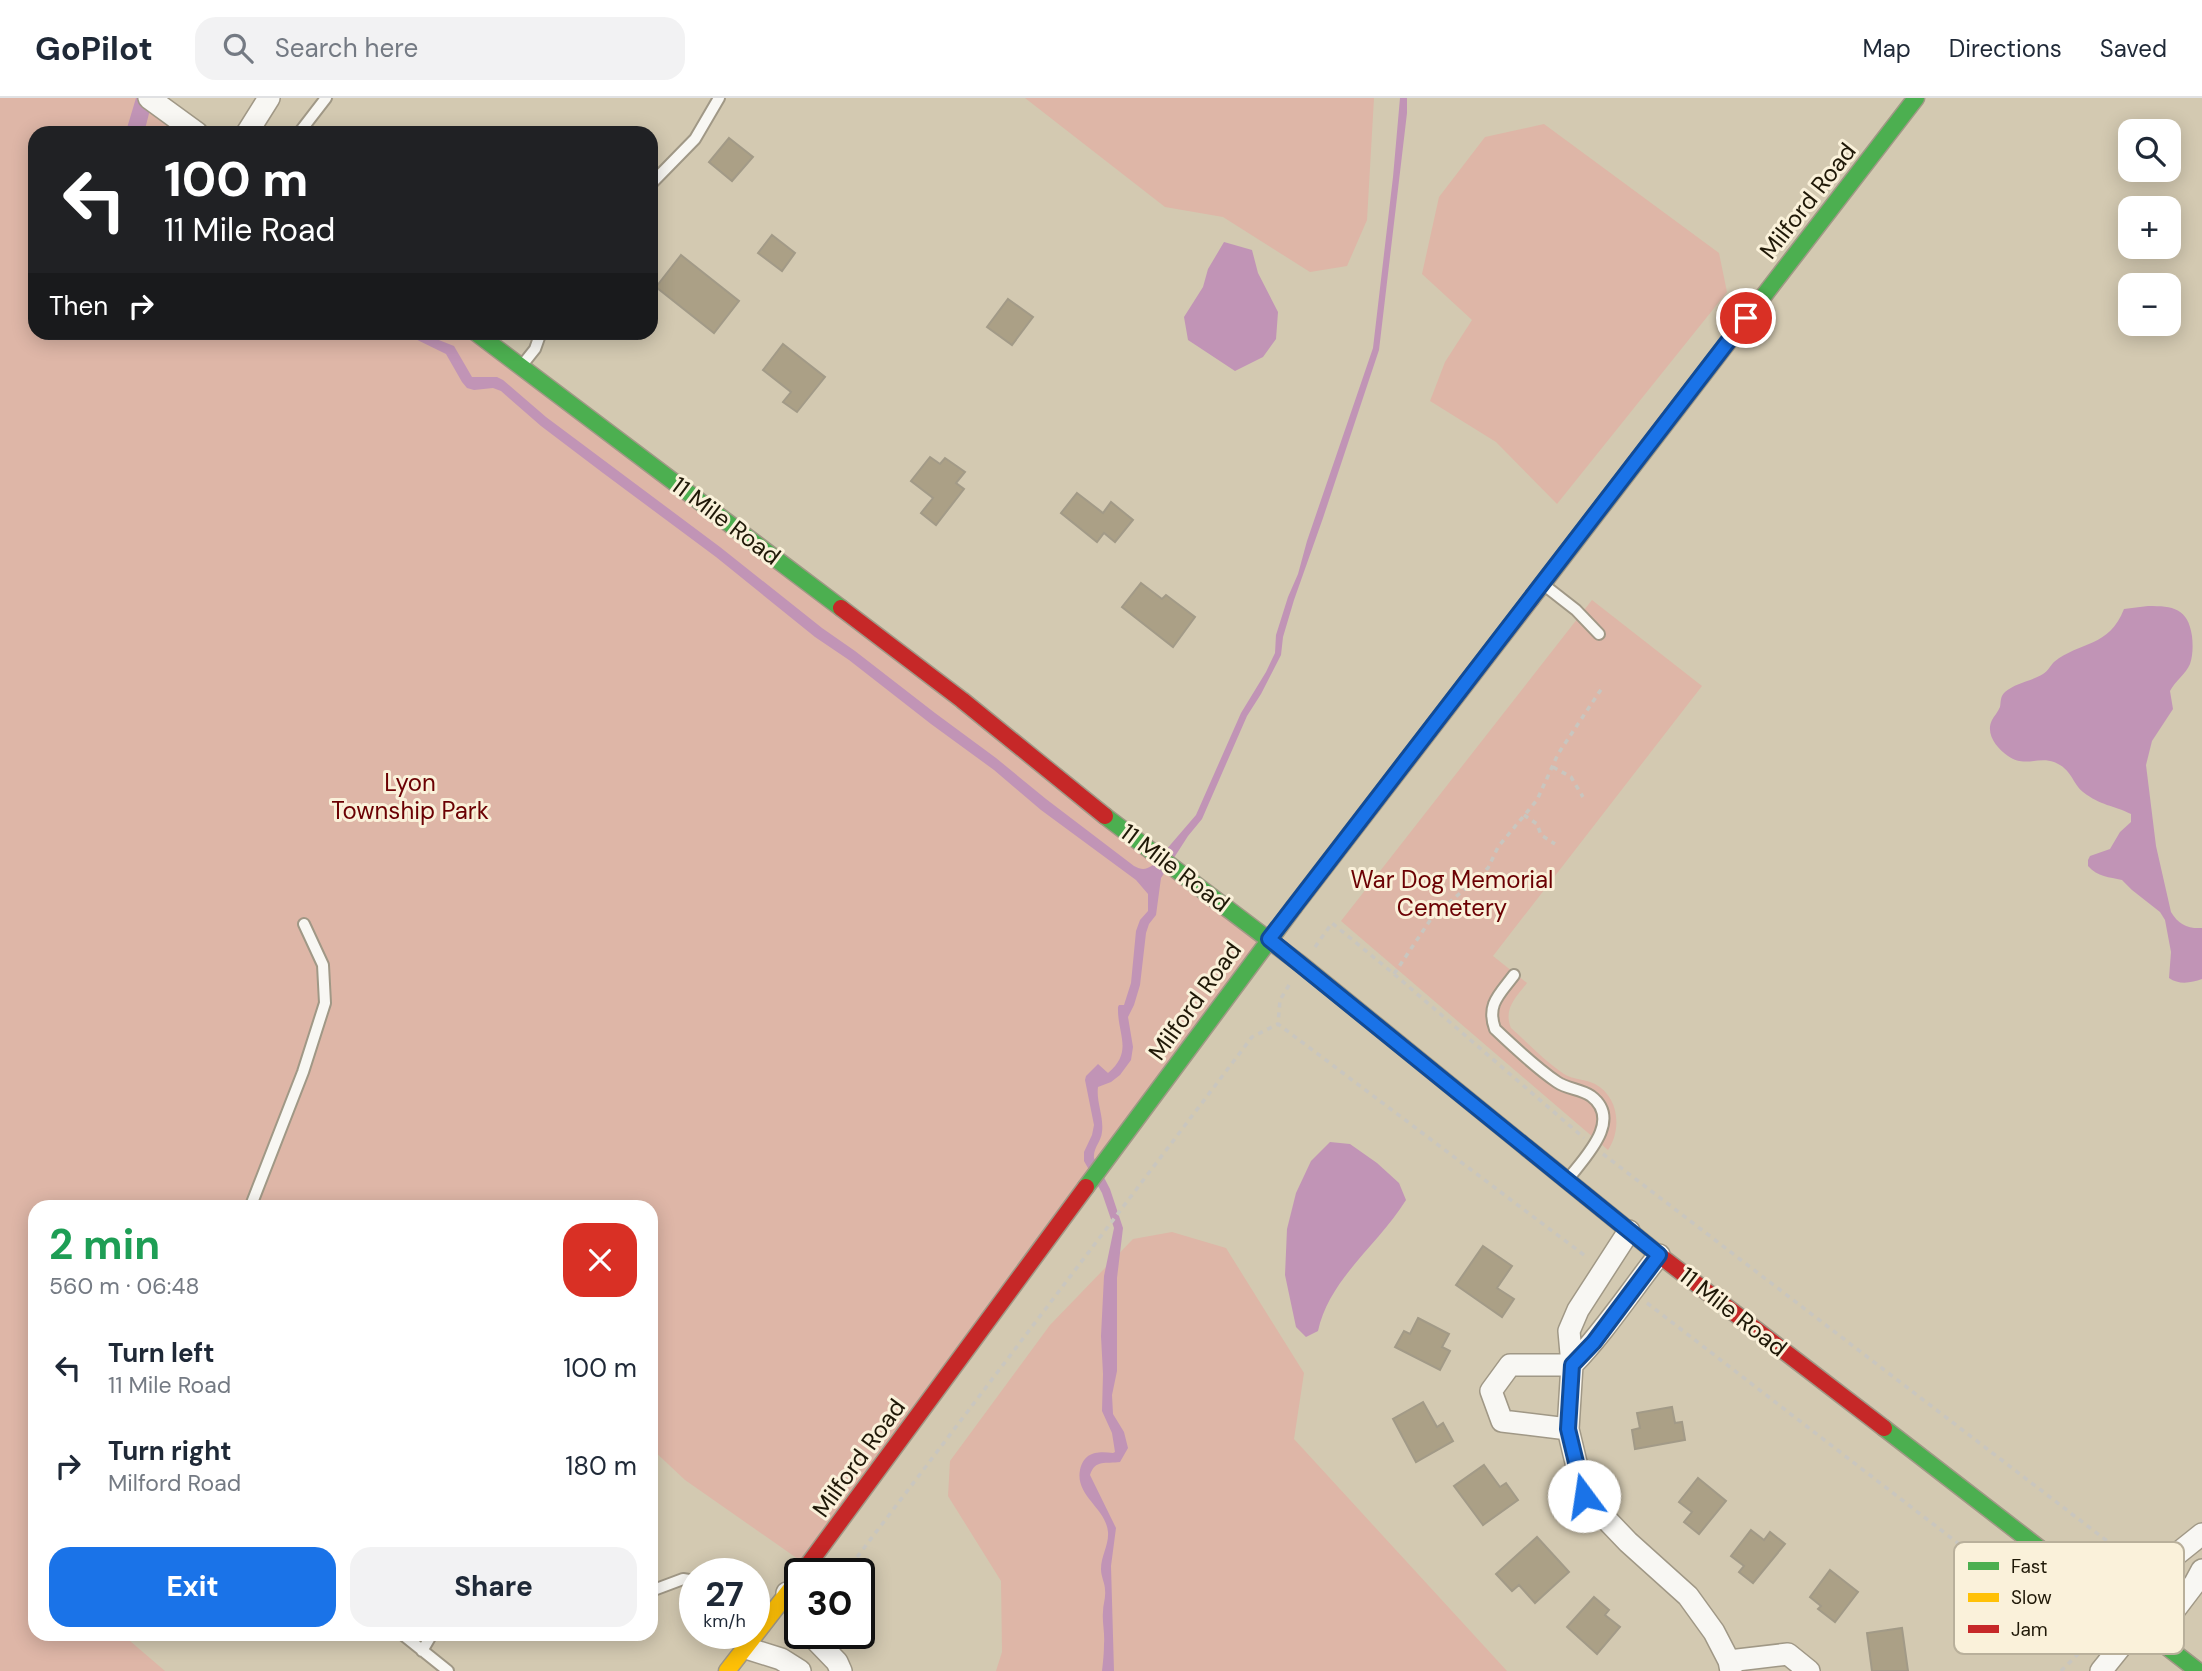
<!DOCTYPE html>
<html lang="en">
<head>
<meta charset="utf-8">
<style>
  :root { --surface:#fff; --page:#f2f2f3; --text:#1f2937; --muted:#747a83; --line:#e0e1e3; --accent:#1a73e8 }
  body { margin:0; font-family:"DM Sans",sans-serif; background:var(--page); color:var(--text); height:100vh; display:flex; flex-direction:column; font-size:26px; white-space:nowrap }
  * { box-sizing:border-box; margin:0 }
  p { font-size:23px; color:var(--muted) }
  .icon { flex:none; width:38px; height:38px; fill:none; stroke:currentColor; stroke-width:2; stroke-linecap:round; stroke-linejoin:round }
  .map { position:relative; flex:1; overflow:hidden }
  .details { position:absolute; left:28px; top:1102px; width:630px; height:441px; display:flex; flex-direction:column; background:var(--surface); border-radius:21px; box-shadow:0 4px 18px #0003 }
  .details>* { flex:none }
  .hud { position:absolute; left:28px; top:28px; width:630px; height:214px; border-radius:21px; box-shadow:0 4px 18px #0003; background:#202124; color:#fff; overflow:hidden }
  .controls { position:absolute; left:2118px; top:21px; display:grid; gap:14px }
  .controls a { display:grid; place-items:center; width:63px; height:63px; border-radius:14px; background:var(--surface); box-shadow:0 4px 18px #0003; font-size:35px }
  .speed { position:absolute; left:679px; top:1460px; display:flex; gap:14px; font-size:35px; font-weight:700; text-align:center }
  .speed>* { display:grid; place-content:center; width:91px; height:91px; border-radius:50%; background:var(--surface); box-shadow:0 4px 18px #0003; line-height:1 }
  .speed small { font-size:18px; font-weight:400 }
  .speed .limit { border:4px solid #111; border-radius:10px; background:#fff; color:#111 }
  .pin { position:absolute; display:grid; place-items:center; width:60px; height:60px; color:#fff; margin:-30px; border:4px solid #fff; border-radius:50%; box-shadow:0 2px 7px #0007 }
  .me { position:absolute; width:77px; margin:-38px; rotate:346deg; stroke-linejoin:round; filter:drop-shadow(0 0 5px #0008) }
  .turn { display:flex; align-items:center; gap:24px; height:147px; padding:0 21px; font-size:32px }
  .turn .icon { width:91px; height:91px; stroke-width:2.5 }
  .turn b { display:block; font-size:49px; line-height:60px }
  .then { display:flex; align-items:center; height:66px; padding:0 21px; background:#0003; gap:14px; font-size:26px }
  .round { display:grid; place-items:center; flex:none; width:74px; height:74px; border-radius:21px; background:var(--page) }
  .summary { display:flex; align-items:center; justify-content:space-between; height:119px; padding:0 21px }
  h1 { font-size:42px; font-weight:700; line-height:52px; color:#1e9e55 }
  .action { display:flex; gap:14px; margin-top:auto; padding:14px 21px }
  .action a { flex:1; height:80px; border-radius:21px; background:var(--accent); color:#fff; font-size:28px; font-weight:700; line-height:80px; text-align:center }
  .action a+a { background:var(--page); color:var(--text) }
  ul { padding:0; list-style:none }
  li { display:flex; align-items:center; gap:21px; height:98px; padding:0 21px }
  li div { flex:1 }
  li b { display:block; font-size:26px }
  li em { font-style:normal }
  header { display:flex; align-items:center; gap:42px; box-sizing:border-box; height:98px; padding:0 35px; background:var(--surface); border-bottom:2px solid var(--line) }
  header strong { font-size:33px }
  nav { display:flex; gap:38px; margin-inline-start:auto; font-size:24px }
  .search { width:490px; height:63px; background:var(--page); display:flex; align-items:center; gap:18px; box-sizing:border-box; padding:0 24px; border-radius:21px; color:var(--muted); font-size:26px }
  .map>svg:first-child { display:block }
  .green { fill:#deb6a7 }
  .water { fill:#c194b6 }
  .building { fill:#aba086; stroke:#a29a87; stroke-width:2 }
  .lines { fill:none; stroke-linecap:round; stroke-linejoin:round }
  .lane-casing { stroke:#a09886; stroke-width:14 }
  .street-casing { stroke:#a09886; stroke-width:24 }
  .fast-casing { stroke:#a09886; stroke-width:19 }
  .slow-casing { stroke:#a09886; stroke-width:19 }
  .jam-casing { stroke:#a09886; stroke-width:19 }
  .path { stroke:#c9c6bf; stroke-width:3.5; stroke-dasharray:5 5; stroke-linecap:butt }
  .lane { stroke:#f8f7f3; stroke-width:10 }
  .street { stroke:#f8f7f3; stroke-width:21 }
  .fast { stroke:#4caf50; stroke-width:16 }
  .slow { stroke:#ffc107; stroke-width:16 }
  .jam { stroke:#c62828; stroke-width:16 }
  .route-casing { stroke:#114b97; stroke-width:18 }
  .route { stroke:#1a73e8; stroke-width:12 }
  .labels { text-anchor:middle; stroke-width:6; stroke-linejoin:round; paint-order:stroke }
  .street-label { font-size:24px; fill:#201908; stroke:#faf1da }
  .park-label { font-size:24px; fill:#6b0003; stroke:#faf1da }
  .key { fill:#faf1da; stroke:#b9b09b; stroke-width:2 }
  .key-label { font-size:19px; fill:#201908 }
</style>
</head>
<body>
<header>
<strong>GoPilot</strong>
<div class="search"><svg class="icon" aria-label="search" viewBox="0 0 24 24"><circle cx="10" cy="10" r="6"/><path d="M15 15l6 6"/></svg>Search here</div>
<nav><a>Map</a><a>Directions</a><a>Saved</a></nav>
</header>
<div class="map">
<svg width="2202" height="1573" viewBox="0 0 2202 1573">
  <rect width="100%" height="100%" fill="#d3c9b1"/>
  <path class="green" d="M0,0h148l48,35h-161v199l435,1 799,606 -461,627 -123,-86 -34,-32v-240h-616v426l88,1 42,36h-165z
    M1025,0h349l-7,122 -20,46 -37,6 -87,-55 -58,-10z
    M1544,26l175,129 8,39 -170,212 -61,-62 -66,-41 15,-39 27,-42 -50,-46 17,-77 46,-60z
    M1592,502l110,86 -209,270 34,27c-11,14 -24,26 -16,45 17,15 34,33 53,46 10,6 22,5 31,10 24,13 27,45 13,66l-267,-229z
    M1172,1134l54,16 78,125 -10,66 213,232h-511l6,-19 -1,-71 -53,-85 2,-35 100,-136 83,-86z"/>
  <path class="water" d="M136,0h17l-9,35h-15l-2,-5z
    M1400,0h7v15l-28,237 -56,168 -29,82 -11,37 -2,18 -20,39 -14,22 -45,103 -14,17 -27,42 -5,37 -7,9 -3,9 -6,52 -6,20 -6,12 5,30 -2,13 -11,15 -9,7 -13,5c-2,15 6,29 4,45 -1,10 -9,16 -8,26l16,31 13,39 -6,50v93l-5,24 1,19 11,18 4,16 -8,14c-14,2 -25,-3 -30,13l26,53 -5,38 3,105h-12c1,-9 2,-18 2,-27 1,-11 -2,-22 -1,-32 0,-8 3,-14 2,-22 0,-7 -4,-13 -4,-21 0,-13 8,-24 7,-37 -2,-24 -33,-36 -28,-62 4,-18 17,-19 33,-17l2,-1 -3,-19 -10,-22 1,-37 -2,-38 3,-60 10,-48 -12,-35 -18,-32v-9l8,-17 2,-10 -9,-45 1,-4 12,-12 10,9c26,-22 9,-39 10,-66l1,-2h5l7,-22 5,-52 4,-11 8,-9v-17l-12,-14 -95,-70 -47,-40 -63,-46 -82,-64 -34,-23 -99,-80 -113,-84 -62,-47 -40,-35 -8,-3 -19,2 -7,-2 -5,-6 -16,-28 -43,-21h18l33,13 18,31h25l6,3 43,37 174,130 102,81 33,23 80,62 61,45 50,41 88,67c8,4 11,4 19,-1l43,-50 45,-102 25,-41 9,-19 1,-18 12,-38 10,-23 9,-33 66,-193 20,-171z
    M1224,144l28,8 6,23 20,39 -2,27 -13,18 -28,14 -47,-31 -4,-23 19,-30 5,-18z
    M2148,508c25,0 40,2 44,30 1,9 1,19 -2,28 -4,10 -15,17 -20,27l3,18 -21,32 -6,24 10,81 15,66c7,12 17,17 31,16v51c-11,4 -23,6 -33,-1l2,-26 -6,-32 -5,-8 -28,-22 -10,-10c-13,-3 -24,-3 -34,-14v-6l2,-4 20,-7 10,-17 11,-10v-8c-18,-9 -30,-8 -48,-22 -11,-9 -11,-23 -29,-30 -16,-6 -29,6 -46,-6 -11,-8 -23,-22 -16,-36 2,-4 6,-8 8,-13 1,-6 0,-10 5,-15 10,-9 27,-11 38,-18 5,-3 7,-8 11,-12 26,-21 55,-14 70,-53z
    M1330,1044l20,2 27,19 22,20 7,17c-27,44 -77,79 -88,131l-12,6 -10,-10 -11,-52 2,-46 9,-36 15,-32z"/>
  <path class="building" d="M729,40l24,19 -21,24 -23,-19z
    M772,137l23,18 -13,18 -24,-18z
    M681,157l58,46 -25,32 -58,-46z
    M1008,201l25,18 -21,28 -25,-18z
    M783,246l42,33 -28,35 -14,-10 8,-10 -28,-22z
    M930,359l10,7 5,-6 20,14 -9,11 8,6 -28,36 -15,-12 12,-15 -22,-17z
    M1077,395l26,20 8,-11 22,18 -18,22 -11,-9 -7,9 -36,-29z
    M1141,485l21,16 4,-4 29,22 -22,30 -51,-40z
    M1483,1148l29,20 -15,22 17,11 -12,18 -46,-32z
    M1418,1220l31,16 -7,13 8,4 -10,19 -45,-23 9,-16 6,3z
    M1423,1304l14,25 6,-4 10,18 -37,21 -23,-43z
    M1672,1309l3,16 7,-1 3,18 -50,9 -3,-19 8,-2 -3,-15z
    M1484,1367l16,22 6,-4 12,17 -35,25 -29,-39z
    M1698,1380l28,23 -27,33 -15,-12 8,-10 -13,-10z
    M1751,1432l13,10 6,-8 15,12 -32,39 -14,-11 5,-6 -13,-10z
    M1537,1439l32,35 -34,31 -16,-18 -7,6 -16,-17z
    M1830,1472l28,22 -23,30 -17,-13 3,-3 -11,-9z
    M1594,1499l15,13 -4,5 15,12 -23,27 -30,-27z
    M1902,1530l6,43h-36l-5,-38z"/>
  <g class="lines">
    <g class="lane-casing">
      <path id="lane" d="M299,35l27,-35
        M651,86l44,-45 24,-41
        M523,266l12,-15 6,-17
        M1544,487l32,25 23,24
        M1514,877c-14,19 -28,29 -19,54 19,18 40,38 62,53 10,7 24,7 34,14 32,24 -6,61 -22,82
        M250,1110l53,-136 22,-69 -2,-38 -19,-41
        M651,1493l32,-12 12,2
        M402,1536l46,37
        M422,1553l10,-17"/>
    </g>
    <g class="street-casing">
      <path id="street" d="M149,0l48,35
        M247,35l22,-35
        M1629,1133l-51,79 -9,21 3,34 -4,64 16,67 44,46 60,54 26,36 15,29 2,10
        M1568,1331l-66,-8 -11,-30 19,-26h62c32,-33 58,-73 87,-110
        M787,1495l13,26
        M2125,1517l42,-53 35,-28
        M809,1535l28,29 4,9
        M2154,1539l41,-54 7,-13
        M746,1550l35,11 19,12
        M1729,1563l59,-7 21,17
        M2101,1573l37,-46"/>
    </g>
    <g class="fast-casing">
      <path id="fast" d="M1752,213l164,-213
        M475,234l366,276
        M1105,718l197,149 225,183
        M1086,1089l208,-280
        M1884,1330l314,243"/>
    </g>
    <g class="slow-casing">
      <path id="slow" d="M1531,501l221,-288
        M727,1573l73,-94"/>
    </g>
    <g class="jam-casing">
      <path id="jam" d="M841,510l121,92 143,116
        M1294,809l237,-308
        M1527,1050l132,107 225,173
        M802,1475l284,-386"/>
    </g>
    <path class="path" d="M1553,669l18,10 12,20
      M1524,717l13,9 4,11 14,9
      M1315,849l17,-24 62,51 190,164
      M1394,876l37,-55 57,-51 10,-21 39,-47 21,-46 44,-66
      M1289,887l-9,15 -2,24 310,234
      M1603,1056l538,413
      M1647,1205l448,346
      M845,1475l407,-536 26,-13
      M2061,1573l27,-27"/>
    <use href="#lane" class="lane"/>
    <use href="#street" class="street"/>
    <use href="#fast" class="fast"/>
    <use href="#slow" class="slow"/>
    <use href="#jam" class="jam"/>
  </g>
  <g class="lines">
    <g class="route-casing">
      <path id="route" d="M1584,1398l-16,-67 4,-64 22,-23 65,-87 -390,-316 477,-621"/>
    </g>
    <use href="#route" class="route"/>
  </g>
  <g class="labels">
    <g class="street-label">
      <text transform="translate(1808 103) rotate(-52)" y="8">Milford Road</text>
      <text transform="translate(726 423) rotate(37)" y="8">11 Mile Road</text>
      <text transform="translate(1175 770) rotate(37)" y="8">11 Mile Road</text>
      <text transform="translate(1195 903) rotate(-54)" y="8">Milford Road</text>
      <text transform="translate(1733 1214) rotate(38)" y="8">11 Mile Road</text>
      <text transform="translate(859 1360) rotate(-54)" y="8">Milford Road</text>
    </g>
    <g class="park-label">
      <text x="410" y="693">Lyon<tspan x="410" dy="28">Township Park</tspan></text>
      <text x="1452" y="790">War Dog Memorial<tspan x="1452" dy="28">Cemetery</tspan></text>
    </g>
  </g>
  <rect x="1954" y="1444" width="230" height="112" rx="10" class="key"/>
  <rect x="1968" y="1464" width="31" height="8" fill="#4caf50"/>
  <rect x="1968" y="1495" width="31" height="9" fill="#ffc107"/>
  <rect x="1968" y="1527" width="31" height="8" fill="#c62828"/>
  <g class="key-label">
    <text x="2011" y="1475">Fast</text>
    <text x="2011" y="1506">Slow</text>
    <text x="2011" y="1538">Jam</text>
  </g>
</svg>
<div class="controls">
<a><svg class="icon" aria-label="search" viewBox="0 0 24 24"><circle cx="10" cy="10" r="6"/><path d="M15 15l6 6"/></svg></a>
<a>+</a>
<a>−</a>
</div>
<div class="speed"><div>27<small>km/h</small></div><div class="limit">30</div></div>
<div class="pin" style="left:1746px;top:220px;background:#d93025"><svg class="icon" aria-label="arrive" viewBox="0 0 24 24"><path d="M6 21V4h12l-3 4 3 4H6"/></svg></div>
<svg class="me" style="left:1584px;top:1398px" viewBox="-20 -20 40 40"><circle r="19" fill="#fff"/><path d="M0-13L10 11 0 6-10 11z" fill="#1a73e8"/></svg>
<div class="hud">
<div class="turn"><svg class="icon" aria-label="left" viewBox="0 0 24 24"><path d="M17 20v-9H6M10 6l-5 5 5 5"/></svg><div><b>100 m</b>11 Mile Road</div></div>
<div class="then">Then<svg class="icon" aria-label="right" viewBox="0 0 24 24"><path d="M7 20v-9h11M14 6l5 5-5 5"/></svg></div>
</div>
<section class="details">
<div class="summary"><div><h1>2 min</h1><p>560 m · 06:48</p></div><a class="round" style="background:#d93025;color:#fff"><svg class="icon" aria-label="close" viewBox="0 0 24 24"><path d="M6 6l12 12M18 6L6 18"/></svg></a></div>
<ul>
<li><svg class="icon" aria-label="left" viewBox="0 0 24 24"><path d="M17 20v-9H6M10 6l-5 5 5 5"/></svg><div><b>Turn left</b><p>11 Mile Road</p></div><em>100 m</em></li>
<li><svg class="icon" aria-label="right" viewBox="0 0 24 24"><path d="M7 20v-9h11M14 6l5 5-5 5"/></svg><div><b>Turn right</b><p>Milford Road</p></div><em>180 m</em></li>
</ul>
<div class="action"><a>Exit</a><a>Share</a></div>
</section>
</div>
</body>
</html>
